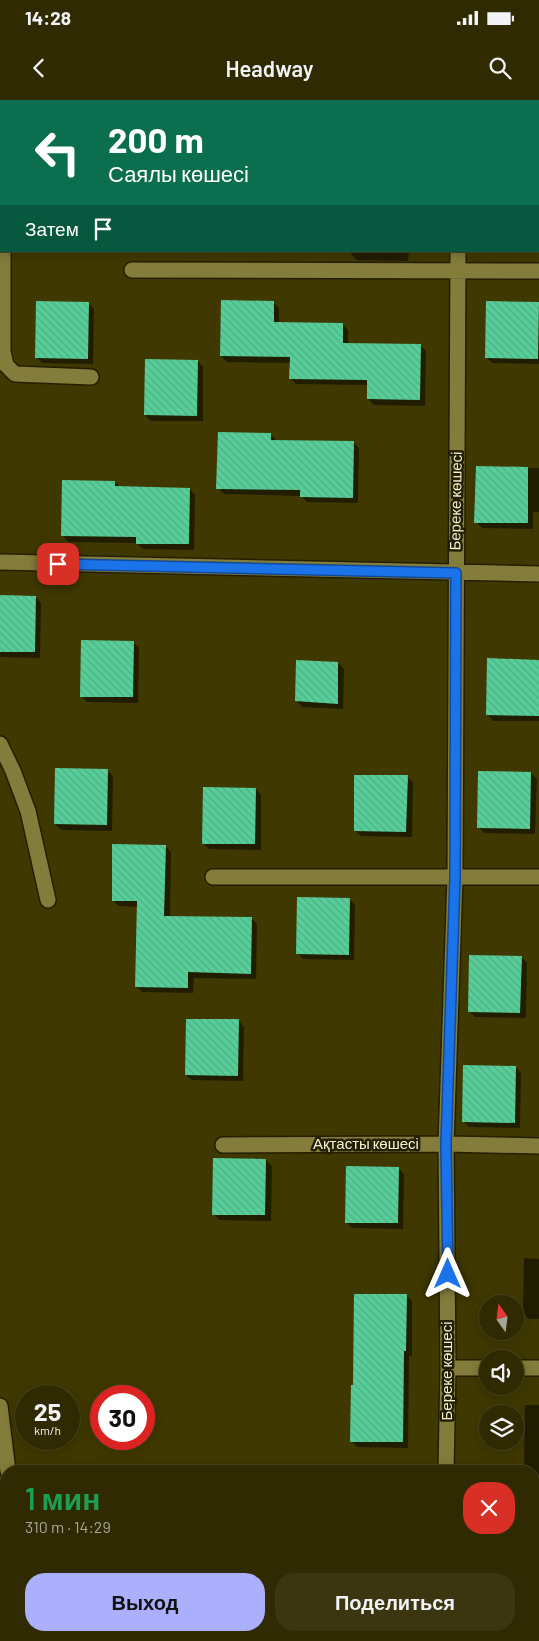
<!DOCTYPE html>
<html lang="ru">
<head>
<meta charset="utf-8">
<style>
  :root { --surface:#2f2a01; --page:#3b3610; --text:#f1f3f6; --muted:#a7a799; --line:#4a4623; --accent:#acaffb }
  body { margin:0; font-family:Barlow,sans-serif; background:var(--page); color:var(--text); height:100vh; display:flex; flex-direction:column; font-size:19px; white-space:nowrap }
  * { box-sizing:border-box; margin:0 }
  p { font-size:16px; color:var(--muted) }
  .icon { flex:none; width:28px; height:28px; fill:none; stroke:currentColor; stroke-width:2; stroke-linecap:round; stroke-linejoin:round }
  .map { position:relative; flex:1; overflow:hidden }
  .side { position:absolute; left:0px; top:1365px; width:540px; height:176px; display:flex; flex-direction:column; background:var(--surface); border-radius:20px 20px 0 0; box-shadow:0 2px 12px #0003,0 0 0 1px var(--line) }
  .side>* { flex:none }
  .top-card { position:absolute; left:0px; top:0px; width:540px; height:152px; box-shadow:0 2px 12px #0003,0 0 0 1px var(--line); background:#0b6e4f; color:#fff; overflow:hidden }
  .needle { width:32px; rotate:346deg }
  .controls { position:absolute; left:479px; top:1195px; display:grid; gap:10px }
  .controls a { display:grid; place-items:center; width:45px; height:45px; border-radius:50%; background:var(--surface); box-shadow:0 2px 12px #0003,0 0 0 1px var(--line); font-size:25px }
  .speed { position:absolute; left:15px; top:1285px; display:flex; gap:10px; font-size:25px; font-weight:700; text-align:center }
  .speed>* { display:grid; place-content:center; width:65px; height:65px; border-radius:50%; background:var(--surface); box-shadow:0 2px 12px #0003,0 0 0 1px var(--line); line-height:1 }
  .speed small { font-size:12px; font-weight:400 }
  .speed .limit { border:8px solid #d22; background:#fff; color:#111 }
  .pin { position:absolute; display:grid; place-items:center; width:42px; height:42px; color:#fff; margin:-21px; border-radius:10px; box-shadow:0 2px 8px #0006 }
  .me { position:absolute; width:55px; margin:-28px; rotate:0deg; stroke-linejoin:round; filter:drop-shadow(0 0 4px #0008) }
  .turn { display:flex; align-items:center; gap:18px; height:105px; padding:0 25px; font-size:22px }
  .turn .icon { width:65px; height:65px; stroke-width:2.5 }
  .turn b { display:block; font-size:35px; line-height:42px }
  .then { display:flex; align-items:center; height:48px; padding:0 25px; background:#0003; gap:10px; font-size:19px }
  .round { display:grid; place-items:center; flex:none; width:52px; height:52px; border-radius:20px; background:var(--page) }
  .head { display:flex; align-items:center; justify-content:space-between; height:85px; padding:0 25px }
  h1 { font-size:30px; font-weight:600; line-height:38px; color:#1e9e55 }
  .action { display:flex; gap:10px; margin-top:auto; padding:10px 25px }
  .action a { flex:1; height:58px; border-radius:20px; background:var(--accent); color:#111; font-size:20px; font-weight:600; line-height:58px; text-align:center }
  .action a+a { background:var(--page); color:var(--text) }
  .status { display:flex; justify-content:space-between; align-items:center; height:35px; padding:0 25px; background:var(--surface); direction:ltr }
  .status svg { height:14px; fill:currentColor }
  header { display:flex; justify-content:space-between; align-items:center; height:65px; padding:0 25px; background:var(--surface); font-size:22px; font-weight:600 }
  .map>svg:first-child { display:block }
  .water { fill:url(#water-rules); stroke:#65613f }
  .shadow { fill:#0007 }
  .building { fill:url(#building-back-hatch) }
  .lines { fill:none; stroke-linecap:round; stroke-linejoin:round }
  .minor-casing { stroke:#241f00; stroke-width:18 }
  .minor { stroke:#847c3a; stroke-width:15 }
  .route-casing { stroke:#114b97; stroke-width:12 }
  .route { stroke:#1a73e8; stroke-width:9 }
  .labels { text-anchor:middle; stroke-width:5; stroke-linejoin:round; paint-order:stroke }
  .street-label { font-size:15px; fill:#f7f3d1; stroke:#231f04 }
</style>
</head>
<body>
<div class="status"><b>14:28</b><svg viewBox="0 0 49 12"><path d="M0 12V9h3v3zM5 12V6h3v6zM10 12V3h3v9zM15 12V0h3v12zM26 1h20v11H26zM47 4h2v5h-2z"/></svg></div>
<header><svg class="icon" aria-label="back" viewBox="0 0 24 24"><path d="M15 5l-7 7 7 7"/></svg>Headway<svg class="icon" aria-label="search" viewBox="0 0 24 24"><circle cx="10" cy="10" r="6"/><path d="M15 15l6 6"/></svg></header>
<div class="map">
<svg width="539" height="1541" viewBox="0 0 539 1541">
  <defs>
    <pattern id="water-rules" width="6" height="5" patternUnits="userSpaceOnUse" patternTransform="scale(1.25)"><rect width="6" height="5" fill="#272200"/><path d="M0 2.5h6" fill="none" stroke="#474324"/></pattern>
    <pattern id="building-back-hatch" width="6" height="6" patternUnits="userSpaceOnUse" patternTransform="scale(1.25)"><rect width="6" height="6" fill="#56ce99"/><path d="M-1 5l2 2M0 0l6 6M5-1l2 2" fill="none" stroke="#53ad82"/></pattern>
  </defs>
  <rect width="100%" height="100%" fill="#3f3801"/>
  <path class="water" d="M0,1501l5,40h-5z"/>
  <path class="shadow" d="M351,151h58l-1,10 -51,-1 -6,-6z
    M273,202l6,6v15l64,2 5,5v14l72,1 6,6 -1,55 -51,-1 -6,-6v-14l-72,-1 -6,-6 1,-15 -64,-1 -6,-6z
    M487,202l52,1v61l-47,-1 -6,-6z
    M89,204l5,5 -1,55 -51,-1 -6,-6z
    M198,261l5,6v54h-52l-6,-6z
    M270,334l6,6 77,2 6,6 -1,55 -51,-1 -6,-6 -77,-2 -6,-6z
    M477,367l62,1v44h-6v17l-51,-1 -6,-6z
    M115,382l6,6 69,1 5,6 -1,55 -51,-1 -6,-6 -69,-1 -5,-6z
    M0,496l36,1 5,6 -1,55 -40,-1z
    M133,542l6,6 -1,55 -51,-1 -6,-6z
    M539,561v60h-46l-5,-6z
    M338,563l6,6 -1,40 -41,-2 -5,-6z
    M107,670l6,6 -1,55 -51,-1 -6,-6z
    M531,673l6,6 -2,55 -51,-1 -5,-6z
    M407,677l6,5 -1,55 -51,-1 -6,-6z
    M256,689l5,6v55l-52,-1 -6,-6z
    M165,746l6,6 -1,65 81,1 6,6 -1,55 -62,-1 -1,15 -51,-1 -6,-6 2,-79 -19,-1 -6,-5z
    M349,799l6,6 -1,55 -51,-1 -6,-6z
    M521,857l6,6 -1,55 -51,-1 -6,-6z
    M239,921l5,6 -1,54 -51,-1 -6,-5z
    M516,967l5,6 -1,55 -51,-1 -6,-6z
    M266,1060l6,6 -1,55 -52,-1 -5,-6z
    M398,1068l6,6 -1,55 -51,-1 -6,-6z
    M524,1158l15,1v60h-10l-6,-6z
    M407,1196l5,5v55h-3l-1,92 -51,-1 -6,-6 3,-55z
    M525,1305h14v143h-5v-77h-10z
    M534,1505h5v36h-42v-6h37z"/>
  <path class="building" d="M221,200l53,1v21l69,1v20l78,1 -1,56 -53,-1v-19l-78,-1 1,-22 -70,-1z
    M36,201l53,1 -1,57 -53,-1z
    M486,201l53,1 -1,57 -53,-1z
    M145,259l53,1 -1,56 -53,-1z
    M218,332l53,1v7l83,1 -1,57 -53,-1v-7l-84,-1z
    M476,366l52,1v56h-54z
    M62,380l53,1v5l75,2 -1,56h-53v-7l-75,-1z
    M0,495l36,1 -1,56h-35z
    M81,540l53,1 -1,56h-53z
    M487,558l52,2v56l-53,-1z
    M296,560l42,2v42l-43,-3z
    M55,668l53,1 -1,56 -53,-1z
    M478,671l53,1 -1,57 -53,-1z
    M354,675h54l-2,57 -52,-1z
    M203,687l53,1 -1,56h-53z
    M112,744l54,1 -2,71 88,1 -1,57 -63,-2v16l-53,-1 2,-86h-25z
    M297,797l53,1 -1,57 -53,-1z
    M469,855l53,1 -2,57 -52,-1z
    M186,919h53l-1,57 -53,-1z
    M463,965l53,1 -1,57 -53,-1z
    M213,1058l53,1 -1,56h-53z
    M346,1066l53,1 -1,56h-53z
    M354,1194h53l-1,57h-2l-1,91h-53l1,-57h2z"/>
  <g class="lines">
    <g class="minor-casing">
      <path id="minor" d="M457,0v1
        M20,1v-1
        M3,151v100l3,14 9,9 76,3
        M132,170l407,1
        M0,462l539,12
        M0,644l13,27 15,40 20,89
        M213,777h326
        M223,1045l223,-1 93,2
        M448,1268h40
        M515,1268h24
        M0,1306l8,65
        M446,1371l2,-103 -2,-224 9,-266 3,-627
        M534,1485h5
        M27,1535l1,6
        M443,1541v-6"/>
    </g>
    <use href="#minor" class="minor"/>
  </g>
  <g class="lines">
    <g class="route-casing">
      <path id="route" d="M58,464l398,9 -1,305 -9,266 2,130"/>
    </g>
    <use href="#route" class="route"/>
  </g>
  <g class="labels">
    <g class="street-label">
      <text transform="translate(456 401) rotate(-89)" y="5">Береке көшесі</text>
      <text x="366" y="1049">Ақтасты көшесі</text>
      <text transform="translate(447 1271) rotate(-90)" y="5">Береке көшесі</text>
    </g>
  </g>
</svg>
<div class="controls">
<a><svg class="needle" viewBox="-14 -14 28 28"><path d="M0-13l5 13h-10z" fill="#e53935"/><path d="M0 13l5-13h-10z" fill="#a7a799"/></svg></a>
<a><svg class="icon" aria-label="sound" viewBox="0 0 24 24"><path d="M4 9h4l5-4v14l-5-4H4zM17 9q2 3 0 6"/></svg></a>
<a><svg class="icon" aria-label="layers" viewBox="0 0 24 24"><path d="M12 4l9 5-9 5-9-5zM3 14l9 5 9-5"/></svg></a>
</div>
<div class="speed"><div>25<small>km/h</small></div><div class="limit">30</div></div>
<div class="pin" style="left:58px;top:464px;background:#d93025"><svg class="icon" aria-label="arrive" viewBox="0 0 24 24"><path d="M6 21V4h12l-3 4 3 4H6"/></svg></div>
<svg class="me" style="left:448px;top:1174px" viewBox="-20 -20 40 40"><path d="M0-17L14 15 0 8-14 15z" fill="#1a73e8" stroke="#fff" stroke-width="4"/></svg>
<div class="top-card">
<div class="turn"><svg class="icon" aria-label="left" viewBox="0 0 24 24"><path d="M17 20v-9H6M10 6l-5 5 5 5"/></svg><div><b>200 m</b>Саялы көшесі</div></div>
<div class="then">Затем<svg class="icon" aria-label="arrive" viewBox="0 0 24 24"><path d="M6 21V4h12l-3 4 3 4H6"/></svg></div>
</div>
<section class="side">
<div class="head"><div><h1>1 мин</h1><p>310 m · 14:29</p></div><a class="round" style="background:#d93025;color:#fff"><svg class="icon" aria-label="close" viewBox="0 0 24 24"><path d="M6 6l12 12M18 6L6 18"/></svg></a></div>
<div class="action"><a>Выход</a><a>Поделиться</a></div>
</section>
</div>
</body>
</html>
